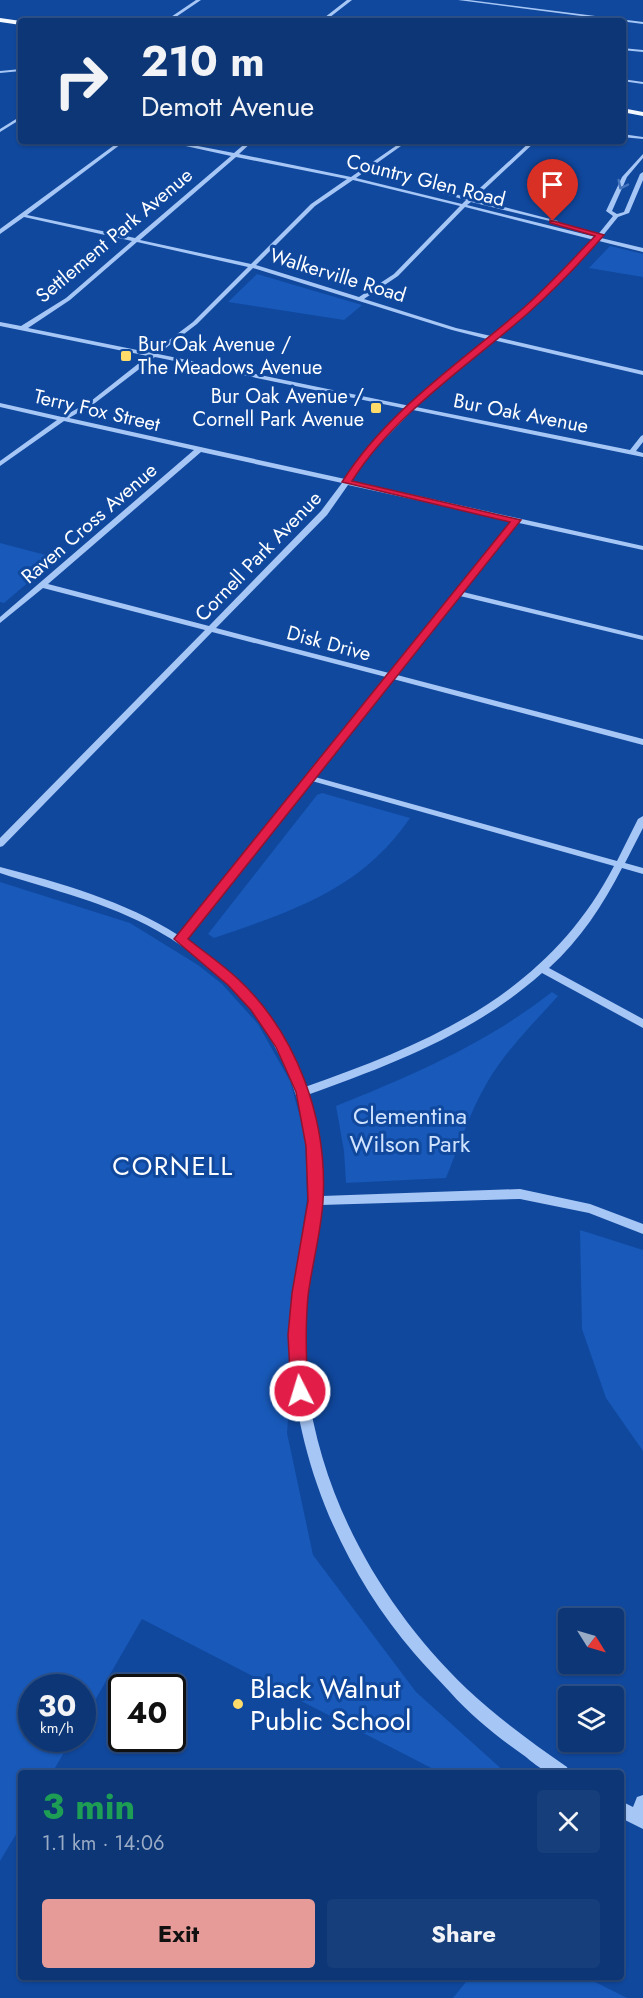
<!DOCTYPE html>
<html lang="en">
<head>
<meta charset="utf-8">
<style>
  :root { --surface:#0c3676; --page:#153e7b; --text:#f1f3f6; --muted:#9aabc5; --line:#2c5088; --accent:#e69b98 }
  body { margin:0; font-family:Jost,sans-serif; background:var(--page); color:var(--text); height:100vh; display:flex; flex-direction:column; font-size:22px; white-space:nowrap }
  * { box-sizing:border-box; margin:0 }
  p { font-size:20px; color:var(--muted) }
  .icon { flex:none; width:33px; height:33px; fill:none; stroke:currentColor; stroke-width:2; stroke-linecap:round; stroke-linejoin:round }
  .map { position:relative; flex:1; overflow:hidden }
  .sheet { position:absolute; left:18px; top:1770px; width:606px; height:210px; display:flex; flex-direction:column; background:var(--surface); border-radius:6px; box-shadow:0 2px 4px #0004,0 0 0 2px var(--line) }
  .sheet>* { flex:none }
  .hud { position:absolute; left:18px; top:18px; width:608px; height:126px; border-radius:6px; box-shadow:0 2px 4px #0004,0 0 0 2px var(--line); background:#0c3676; color:var(--text); overflow:hidden }
  .needle { width:39px; rotate:127deg }
  .fabs { position:absolute; left:558px; top:1608px; display:grid; gap:12px }
  .fabs a { display:grid; place-items:center; width:66px; height:66px; border-radius:6px; background:var(--surface); box-shadow:0 2px 4px #0004,0 0 0 2px var(--line); font-size:30px }
  .speed { position:absolute; left:18px; top:1674px; display:flex; gap:12px; font-size:30px; font-weight:700; text-align:center }
  .speed>* { display:grid; place-content:center; width:78px; height:78px; border-radius:50%; background:var(--surface); box-shadow:0 2px 4px #0004,0 0 0 2px var(--line); line-height:1 }
  .speed small { font-size:15px; font-weight:400 }
  .speed .limit { border:3px solid #111; border-radius:9px; background:#fff; color:#111 }
  .pin { position:absolute; display:grid; place-items:center; width:51px; height:51px; color:#fff; margin:-62px -26px; border-radius:50% 50% 50% 0; rotate:-45deg; box-shadow:0 0 6px #0007 }
  .pin .icon { rotate:45deg }
  .me { position:absolute; width:66px; margin:-33px; rotate:355deg; stroke-linejoin:round; filter:drop-shadow(0 0 4px #0008) }
  .turn { display:flex; align-items:center; gap:21px; height:126px; padding:0 24px; font-size:27px }
  .turn .icon { width:78px; height:78px; stroke-width:2.5 }
  .turn b { display:block; font-size:42px; line-height:51px }
  .round { display:grid; place-items:center; flex:none; width:63px; height:63px; border-radius:6px; background:var(--page) }
  .headline { display:flex; align-items:center; justify-content:space-between; height:102px; padding:0 24px }
  h1 { font-size:36px; font-weight:700; line-height:45px; color:#1e9e55 }
  .button { display:flex; gap:12px; margin-top:auto; padding:12px 24px }
  .button a { flex:1; height:69px; border-radius:6px; background:var(--accent); color:#111; font-size:24px; font-weight:700; line-height:69px; text-align:center }
  .button a+a { background:var(--page); color:var(--text) }
  .map>svg:first-child { display:block }
  .green { fill:#1859b9 }
  .lines { fill:none; stroke-linecap:round; stroke-linejoin:round }
  .minor { fill:#a6c6f5; fill-rule:evenodd }
  .major { fill:#f4f8ff; fill-rule:evenodd }
  .oneway { stroke:#4474bc }
  .route { fill:#e11d48; stroke:#92132f; stroke-width:1.5 }
  .poi-dot { fill:#ffdb6a; stroke:#10489e; stroke-width:2 }
  .labels { text-anchor:middle; stroke-width:6; stroke-linejoin:round; paint-order:stroke }
  .far-street-label { font-size:20px; fill:#fff; stroke:#10489e }
  .far-poi-label { font-size:20px; fill:#fff; stroke:#10489e; text-anchor:start }
  .park-label { font-size:24px; fill:#cfe2fe; stroke:#10489e }
  .neighbourhood-label { font-size:26px; letter-spacing:1.5px; fill:#fff; stroke:#10489e }
  .near-poi-label { font-size:28px; fill:#fff; stroke:#10489e; text-anchor:start }
</style>
</head>
<body>
<div class="map">
<svg width="643" height="1998" viewBox="0 0 643 1998">
  <rect width="100%" height="100%" fill="#10489e"/>
  <path class="green" d="M610,246l33,8v23l-54,-9z
    M257,274l105,31 -18,15 -116,-18z
    M0,543l57,15 -53,45 -4,-1z
    M322,793l88,25c-49,72 -118,93 -196,120l-6,-4 109,-139z
    M0,882l130,41 68,42 24,19 36,40 32,57 15,54 2,63 -7,50 -13,185 26,122 103,137 90,81h-65l-299,-154 -59,102 -1,-33h-50v50l40,1 -20,34h-31v53l-21,35z
    M552,992l6,4c-24,27 -51,53 -70,85 -18,30 -29,65 -42,97l-100,5 -2,-32 -8,-45c79,-32 149,-62 216,-114z
    M580,1230l63,20v201l-37,-53 -24,-69z
    M470,1977h115l42,21h-174z"/>
  <g class="lines">
    <path class="minor" d="M196,0h5l-31,21h-5z
      M347,0h5l-27,21h-5z
      M458,0h11l174,22v2z
      M622,48l21,2v2l-21,-2z
      M21,69v2l-21,2v-2z
      M622,79l21,3v2l-21,-3z
      M21,116v3l-21,13v-3z
      M622,134l21,3v2l-21,-2z
      M120,141h5l-98,74 108,23 96,-82 -68,-15h9l62,12 14,-12h5l-14,13 112,23 52,-36h5l-52,37 106,26 4,-4 -29,-8 3,-2 29,8 62,-57h5l-62,58 84,22v2l-87,-21 -4,3 129,32 17,-21 -7,-5 16,-34 21,-23v4l-16,19 -15,34 5,3 7,-2 16,-38 3,-2v8l-14,33 -11,4 -17,21 42,10v4l-44,-11 -72,71 -31,25 147,34v4l-150,-35 -38,30 -39,37 214,43 11,-14 2,-1v7l-7,9 7,2v4l-230,-47 -49,50 -13,21 292,65v4l-124,-27 -56,69 180,44v4l-183,-44 -63,79 246,64v6l-250,-66 -78,98 302,84 21,-42 5,-3v12l-18,35 18,5v6l-21,-6c-19,37 -42,72 -73,100l94,51v9l-101,-55c-67,60 -151,92 -235,122 11,33 14,66 15,101l198,-7 70,15 53,20v10l-54,-21 -69,-14 -199,6c-6,45 -17,90 -18,135 0,16 2,30 4,45 15,117 76,223 160,304 31,29 65,54 100,78l2,6c-8,0 -17,2 -23,-2 -7,-3 -14,-9 -20,-14 -27,-19 -54,-40 -76,-65 -12,-13 -25,-26 -36,-39 -71,-83 -116,-188 -123,-297 -3,-39 5,-79 12,-117 2,-14 7,-27 7,-41 4,-115 -54,-213 -154,-268 -48,-27 -104,-40 -156,-57v-6c60,16 125,34 178,68l208,-258 -174,-45 -209,214 -3,1v-9l205,-208 -162,-42 -43,35v-6l194,-167 -130,-29 -64,45v-5l57,-41 -57,-13v-4l62,14 29,-16 57,-45 -148,-30v-4l21,4 45,-28 66,-57 -108,-24 -24,17v-5zM236,157l111,22 -36,25 -60,60 -111,-24zM353,180l107,26 -66,68 -35,23 -103,-32 59,-59zM465,207l129,33 -71,70 -32,26 -35,-8 -92,-29 34,-23zM137,242l111,25 -55,55 -41,31 -124,-25 42,-28zM253,268l199,62 35,9 -36,29 -41,38 -252,-52 39,-30zM155,357l252,52 -48,49 -14,21 -276,-61 26,-15zM201,452l141,31 -21,28 -112,115 -161,-42zM348,485l164,36 -123,152 -173,-45 111,-113zM312,781l302,85c-66,127 -181,176 -309,221 -20,-61 -66,-114 -120,-148z
      M643,1795v34l-22,-11v-17l12,6 4,-10z"/>
    <path class="major" d="M0,18l21,3v4l-21,-3z
      M622,108l21,4v4l-21,-4z"/>
  </g>
  <defs><path id="oneway-chevron" d="M-2-3.5L2.5 0L-2 3.5" fill="none" stroke-width="1.6" stroke-linecap="round" stroke-linejoin="round" transform="scale(1.5)"/></defs>
  <use class="oneway" href="#oneway-chevron" transform="translate(622 185) rotate(116)"/>
  <path class="route" d="M550,220l54,15c-23,27 -50,55 -77,79 -58,51 -133,100 -175,167l169,39 -333,419c16,13 34,25 50,40 59,55 90,141 85,222 -2,32 -11,63 -15,95 -3,32 -2,63 0,95l-2,5 -6,2 -6,-2 -3,-5 -3,-56 4,-42 16,-92 -2,-55 -10,-54 -20,-45 -25,-37 -23,-25 -54,-46 336,-417 -168,-40c44,-70 116,-118 178,-171 27,-23 51,-50 75,-75l-45,-13z"/>
  <g class="poi-dot">
    <rect x="120" y="350" width="12" height="12" rx="3"/>
    <rect x="370" y="402" width="12" height="12" rx="3"/>
    <circle cx="238" cy="1704" r="6"/>
  </g>
  <g class="labels">
    <g class="far-street-label">
      <text transform="translate(426 180) rotate(14)" y="7">Country Glen Road</text>
      <text transform="translate(114 235) rotate(-40)" y="7">Settlement Park Avenue</text>
      <text transform="translate(338 275) rotate(17)" y="7">Walkerville Road</text>
      <text transform="translate(97 410) rotate(13)" y="7">Terry Fox Street</text>
      <text transform="translate(521 413) rotate(11)" y="7">Bur Oak Avenue</text>
      <text transform="translate(89 523) rotate(-41)" y="7">Raven Cross Avenue</text>
      <text transform="translate(258 556) rotate(-46)" y="7">Cornell Park Avenue</text>
      <text transform="translate(329 643) rotate(15)" y="7">Disk Drive</text>
    </g>
    <g class="far-poi-label">
      <text x="138" y="351">Bur Oak Avenue /<tspan x="138" dy="23">The Meadows Avenue</tspan></text>
      <text x="364" y="403" text-anchor="end">Bur Oak Avenue /<tspan x="364" dy="23">Cornell Park Avenue</tspan></text>
    </g>
    <g class="park-label">
      <text x="410" y="1124">Clementina<tspan x="410" dy="28">Wilson Park</tspan></text>
    </g>
    <g class="neighbourhood-label">
      <text x="173" y="1175">CORNELL</text>
    </g>
    <g class="near-poi-label">
      <text x="250" y="1698">Black Walnut<tspan x="250" dy="32">Public School</tspan></text>
    </g>
  </g>
</svg>
<div class="fabs">
<a><svg class="needle" viewBox="-14 -14 28 28"><path d="M0-13l5 13h-10z" fill="#e53935"/><path d="M0 13l5-13h-10z" fill="#9aabc5"/></svg></a>
<a><svg class="icon" aria-label="layers" viewBox="0 0 24 24"><path d="M12 4l9 5-9 5-9-5zM3 14l9 5 9-5"/></svg></a>
</div>
<div class="speed"><div>30<small>km/h</small></div><div class="limit">40</div></div>
<div class="pin" style="left:553px;top:221px;background:#d93025"><svg class="icon" aria-label="arrive" viewBox="0 0 24 24"><path d="M6 21V4h12l-3 4 3 4H6"/></svg></div>
<svg class="me" style="left:300px;top:1391px" viewBox="-20 -20 40 40"><circle r="17" fill="#e11d48" stroke="#fff" stroke-width="3"/><path d="M0-11L8 9 0 5-8 9z" fill="#fff"/></svg>
<div class="hud">
<div class="turn"><svg class="icon" aria-label="right" viewBox="0 0 24 24"><path d="M7 20v-9h11M14 6l5 5-5 5"/></svg><div><b>210 m</b>Demott Avenue</div></div>
</div>
<section class="sheet">
<div class="headline"><div><h1>3 min</h1><p>1.1 km · 14:06</p></div><a class="round"><svg class="icon" aria-label="close" viewBox="0 0 24 24"><path d="M6 6l12 12M18 6L6 18"/></svg></a></div>
<div class="button"><a>Exit</a><a>Share</a></div>
</section>
</div>
</body>
</html>
